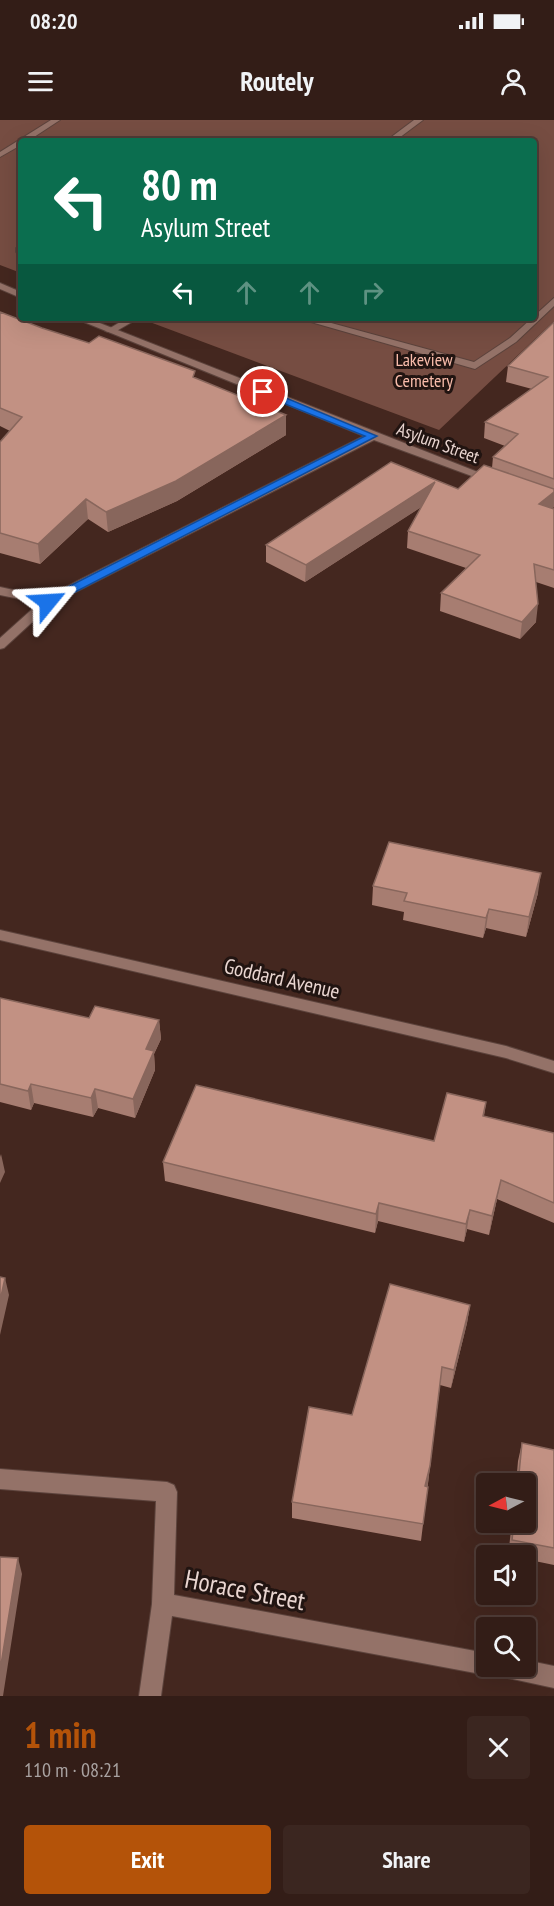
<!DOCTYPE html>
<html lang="en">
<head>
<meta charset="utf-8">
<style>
  :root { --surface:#331d17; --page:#3b2620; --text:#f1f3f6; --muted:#a9a2a1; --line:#4e3b36; --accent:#b45309 }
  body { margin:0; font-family:"PT Sans Narrow",sans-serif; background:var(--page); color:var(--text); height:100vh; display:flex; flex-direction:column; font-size:22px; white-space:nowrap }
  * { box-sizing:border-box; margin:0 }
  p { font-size:20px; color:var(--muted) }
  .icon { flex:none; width:33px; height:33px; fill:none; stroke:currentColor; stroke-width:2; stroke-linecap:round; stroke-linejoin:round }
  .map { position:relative; height:1576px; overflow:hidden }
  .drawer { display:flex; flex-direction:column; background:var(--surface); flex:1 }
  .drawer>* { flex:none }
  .guide { position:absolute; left:18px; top:18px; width:519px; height:183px; border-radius:6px; box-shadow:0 6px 24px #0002,0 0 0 2px var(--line); background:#0b6e4f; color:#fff; overflow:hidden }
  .needle { width:39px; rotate:263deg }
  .buttons { position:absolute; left:476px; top:1353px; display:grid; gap:12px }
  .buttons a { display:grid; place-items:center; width:60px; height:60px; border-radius:6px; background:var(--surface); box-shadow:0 6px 24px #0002,0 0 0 2px var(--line); font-size:30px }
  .pin { position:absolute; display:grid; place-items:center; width:51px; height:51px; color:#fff; margin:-26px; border:3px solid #fff; border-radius:50%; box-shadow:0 2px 6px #0007 }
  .me { position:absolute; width:66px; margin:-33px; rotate:63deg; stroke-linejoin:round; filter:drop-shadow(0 0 4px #0008) }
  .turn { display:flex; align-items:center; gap:21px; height:126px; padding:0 24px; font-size:27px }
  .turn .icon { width:78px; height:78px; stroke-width:2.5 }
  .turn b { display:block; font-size:42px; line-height:51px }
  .lanes { display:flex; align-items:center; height:57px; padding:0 24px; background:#0003; justify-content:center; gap:30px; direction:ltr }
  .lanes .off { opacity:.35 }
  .round { display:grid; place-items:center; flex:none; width:63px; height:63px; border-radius:6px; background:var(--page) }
  .summary { display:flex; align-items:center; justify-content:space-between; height:102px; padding:0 24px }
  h1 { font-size:36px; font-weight:800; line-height:45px; color:var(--accent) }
  .action { display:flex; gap:12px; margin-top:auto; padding:12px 24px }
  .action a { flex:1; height:69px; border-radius:6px; background:var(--accent); color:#fff; font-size:24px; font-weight:800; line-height:69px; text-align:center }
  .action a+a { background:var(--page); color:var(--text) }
  .status { display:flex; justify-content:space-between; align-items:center; height:42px; padding:0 30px; background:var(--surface); direction:ltr }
  .status svg { height:16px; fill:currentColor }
  header { display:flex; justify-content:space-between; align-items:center; height:78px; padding:0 24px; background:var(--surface); font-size:27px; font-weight:800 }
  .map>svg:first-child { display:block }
  .green { fill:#764d42 }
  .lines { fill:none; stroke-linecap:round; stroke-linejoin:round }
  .service-casing { stroke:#5c433c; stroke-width:2 }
  .minor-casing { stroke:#5c433c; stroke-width:2 }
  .service { fill:#947268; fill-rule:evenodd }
  .minor { fill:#947268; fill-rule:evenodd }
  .wall { fill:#a77d71 }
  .shaded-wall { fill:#88665c }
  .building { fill:#c29183; stroke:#88665c; stroke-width:1.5 }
  .route { fill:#1a73e8; stroke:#114b97; stroke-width:1.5 }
  .labels { text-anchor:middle; stroke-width:6; stroke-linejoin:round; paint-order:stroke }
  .far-park-label { font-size:18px; fill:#f9bcab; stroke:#211411 }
  .far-street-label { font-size:18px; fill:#ead6d1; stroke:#211411 }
  .street-label { font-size:21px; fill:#ead6d1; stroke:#211411 }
  .near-street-label { font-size:26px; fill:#ead6d1; stroke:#211411 }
</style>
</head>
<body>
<div class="status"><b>08:20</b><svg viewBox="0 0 49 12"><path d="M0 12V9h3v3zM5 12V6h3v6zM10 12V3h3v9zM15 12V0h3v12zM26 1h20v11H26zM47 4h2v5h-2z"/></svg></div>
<header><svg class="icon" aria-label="menu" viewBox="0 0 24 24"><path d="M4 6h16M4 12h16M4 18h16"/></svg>Routely<svg class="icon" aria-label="person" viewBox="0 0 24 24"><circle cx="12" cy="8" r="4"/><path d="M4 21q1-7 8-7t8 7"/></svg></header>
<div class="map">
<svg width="554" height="1576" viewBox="0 0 554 1576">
  <rect width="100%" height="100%" fill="#44271f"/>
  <path class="green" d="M0,0h554v201l-115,109 -300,-112h395v-177h-513v132l-21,-8z"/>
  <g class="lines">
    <g class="service-casing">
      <path id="service" d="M51,0h9l-32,21h-7v4l-21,12v-5z
        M414,0h9l-28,21h-9z
        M16,128h5v6l-5,-2z
        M554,178v8l-38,36 -41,27 -178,-51h16l161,44 36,-24z
        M127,198h12l-26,15 -8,-2z"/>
    </g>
    <g class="minor-casing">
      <path id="minor" d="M0,163l21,9v6l-21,-9z
        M74,198h13l411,162 -6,3 -4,-1 -114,-42 -322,164 -48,44 -4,1v-11l39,-35 -39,-8v-8l46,10 318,-161z
        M0,810l506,116 48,15v12l-48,-15 -506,-118z
        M0,1349l167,13 7,3 3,7 -3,103 312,58v13h39v-6l29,6v22l-65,-14 -3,1 -314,-59 -11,80h-22l13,-92 4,-103 -156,-12z"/>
    </g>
    <use href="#service" class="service"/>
    <use href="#minor" class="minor"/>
  </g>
  <path class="wall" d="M0,192l42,16 153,50 91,37v20l-109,66 -69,31 -20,-13 -48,45 -40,-11v-111l10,-11 -10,-5z
    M554,202v185l-2,1 2,1v79l-18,-6v40l-16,17 -80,-28 1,-18 25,-25 -59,-20 1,-17 13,-24 -116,75 -39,-20v-17l192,-56 34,-21 1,-11 12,-11 -21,-8 1,-16 47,-33 -26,-7 2,-16z
    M373,766l165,7 -12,44 -40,-9 -3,10 -80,-18 1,-8 -32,-7z
    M0,878l89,20 70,2 2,19 -7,15 1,16 -20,48 -37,-10 -5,9 -59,-14 -3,7 -31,-8z
    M486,982l-2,14 70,17v90l-57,-24 -8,36 -22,-6 -3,13 -86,-21 -3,12 -210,-52 -2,-19 271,-21z
    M470,1185l-3,18 -16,65 -11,-3 -19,156 -129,-23v-16l60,-87z
    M522,1323l32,7v115l-29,-6v-3h-17l4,-34h13v-38h-9l2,-23z"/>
  <path class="shaded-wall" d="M286,295v20l-109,66 -69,31 -2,-20z
    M435,362l-1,17 -129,83 1,-17z
    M554,372v15l-17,14 2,-17z
    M86,379l2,20 -48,45 -2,-20z
    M538,484l-2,18 -16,17 2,-17z
    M541,753l-3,20 -12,44 3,-20z
    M489,789l-3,19 -3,10 3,-20z
    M159,900l2,19 -7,15 1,16 -20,48 -2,-19 13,-50z
    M31,964l3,19 -3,7 -3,-19z
    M95,969l3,19 -5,9 -2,-19z
    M1,1034l4,18 -5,11v-26z
    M501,1060l-4,19 -8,36 3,-19z
    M379,1083l-1,18 -3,12 1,-19z
    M470,1090l-3,19 -3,13 2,-18z
    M5,1158l4,17 -9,40v-34z
    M470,1185l-3,18 -16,65 3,-18z
    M430,1346l-2,17 -5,20 2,-17z
    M18,1438l4,16 -19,122h-3v-25z"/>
  <path class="building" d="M0,192l42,16 47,15 10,-7 96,35 -2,6 93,38 -110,66 -70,31 -20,-13 -48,45 -38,-11v-91l22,-25 -22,-9z
    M554,202v157l-61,-22 25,-23 -33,-12 63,-45 -40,-11z
    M391,342l67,27 26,-24 70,24v3l-15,12 15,5v61l-20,-6 4,40 -16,18 -81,-29 39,-38 -72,-24 27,-49 -129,83 -40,-20z
    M389,722l152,31 -12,44 -40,-8 -3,9 -82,-17 3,-8 -34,-7z
    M0,878l89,20 6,-12 64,14 -13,29 8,2 -21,48 -38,-10 -4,9 -60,-14 -3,7 -28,-7z
    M196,965l238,56 13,-48 39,9 -3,14 71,17v70l-53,-23 -9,36 -22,-6 -4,14 -87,-21 -3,11 -213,-52z
    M0,1157l5,1 -5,23z
    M390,1164l80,21 -16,65 -12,-3 -12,99 -5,20 3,1 -5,37 -131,-22 17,-95 43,8z
    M522,1323l32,7v98l-42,-8 2,-18h11v-38h-7z
    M0,1437l18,1 -18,113z"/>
  <path class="route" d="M260,270h7l110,46 -325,168h-8v-5l321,-163 -105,-42z"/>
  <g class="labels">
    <g class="far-park-label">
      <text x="424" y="246">Lakeview<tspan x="424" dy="21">Cemetery</tspan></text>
    </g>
    <g class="far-street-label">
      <text transform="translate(438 323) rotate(20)" y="6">Asylum Street</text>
    </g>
    <g class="street-label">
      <text transform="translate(282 859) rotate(13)" y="7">Goddard Avenue</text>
    </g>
    <g class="near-street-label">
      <text transform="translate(245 1470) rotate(11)" y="9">Horace Street</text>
    </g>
  </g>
</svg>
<div class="buttons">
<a><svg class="needle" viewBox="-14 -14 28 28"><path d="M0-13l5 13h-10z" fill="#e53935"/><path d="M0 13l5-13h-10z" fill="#a9a2a1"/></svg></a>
<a><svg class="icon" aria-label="sound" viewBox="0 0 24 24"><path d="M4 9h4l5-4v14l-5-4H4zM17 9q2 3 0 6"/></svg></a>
<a><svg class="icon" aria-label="search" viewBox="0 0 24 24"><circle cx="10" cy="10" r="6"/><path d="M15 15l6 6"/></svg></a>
</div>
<div class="pin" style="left:263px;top:272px;background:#d93025"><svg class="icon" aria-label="arrive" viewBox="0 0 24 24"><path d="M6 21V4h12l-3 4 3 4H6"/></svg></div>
<svg class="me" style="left:48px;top:482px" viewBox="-20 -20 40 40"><path d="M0-17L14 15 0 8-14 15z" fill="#1a73e8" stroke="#fff" stroke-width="4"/></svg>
<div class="guide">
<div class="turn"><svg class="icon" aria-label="left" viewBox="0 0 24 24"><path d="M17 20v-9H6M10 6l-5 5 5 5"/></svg><div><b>80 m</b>Asylum Street</div></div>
<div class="lanes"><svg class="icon" aria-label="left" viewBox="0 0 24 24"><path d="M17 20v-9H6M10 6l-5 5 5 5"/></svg><svg class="icon off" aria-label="ahead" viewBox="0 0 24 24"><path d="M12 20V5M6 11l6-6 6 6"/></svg><svg class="icon off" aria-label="ahead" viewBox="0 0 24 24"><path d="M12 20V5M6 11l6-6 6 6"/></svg><svg class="icon off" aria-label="right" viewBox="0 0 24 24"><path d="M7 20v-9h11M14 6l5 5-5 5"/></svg></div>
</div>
</div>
<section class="drawer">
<div class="summary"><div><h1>1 min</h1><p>110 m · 08:21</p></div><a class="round"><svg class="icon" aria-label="close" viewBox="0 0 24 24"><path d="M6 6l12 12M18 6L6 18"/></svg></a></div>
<div class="action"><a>Exit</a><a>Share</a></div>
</section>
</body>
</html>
